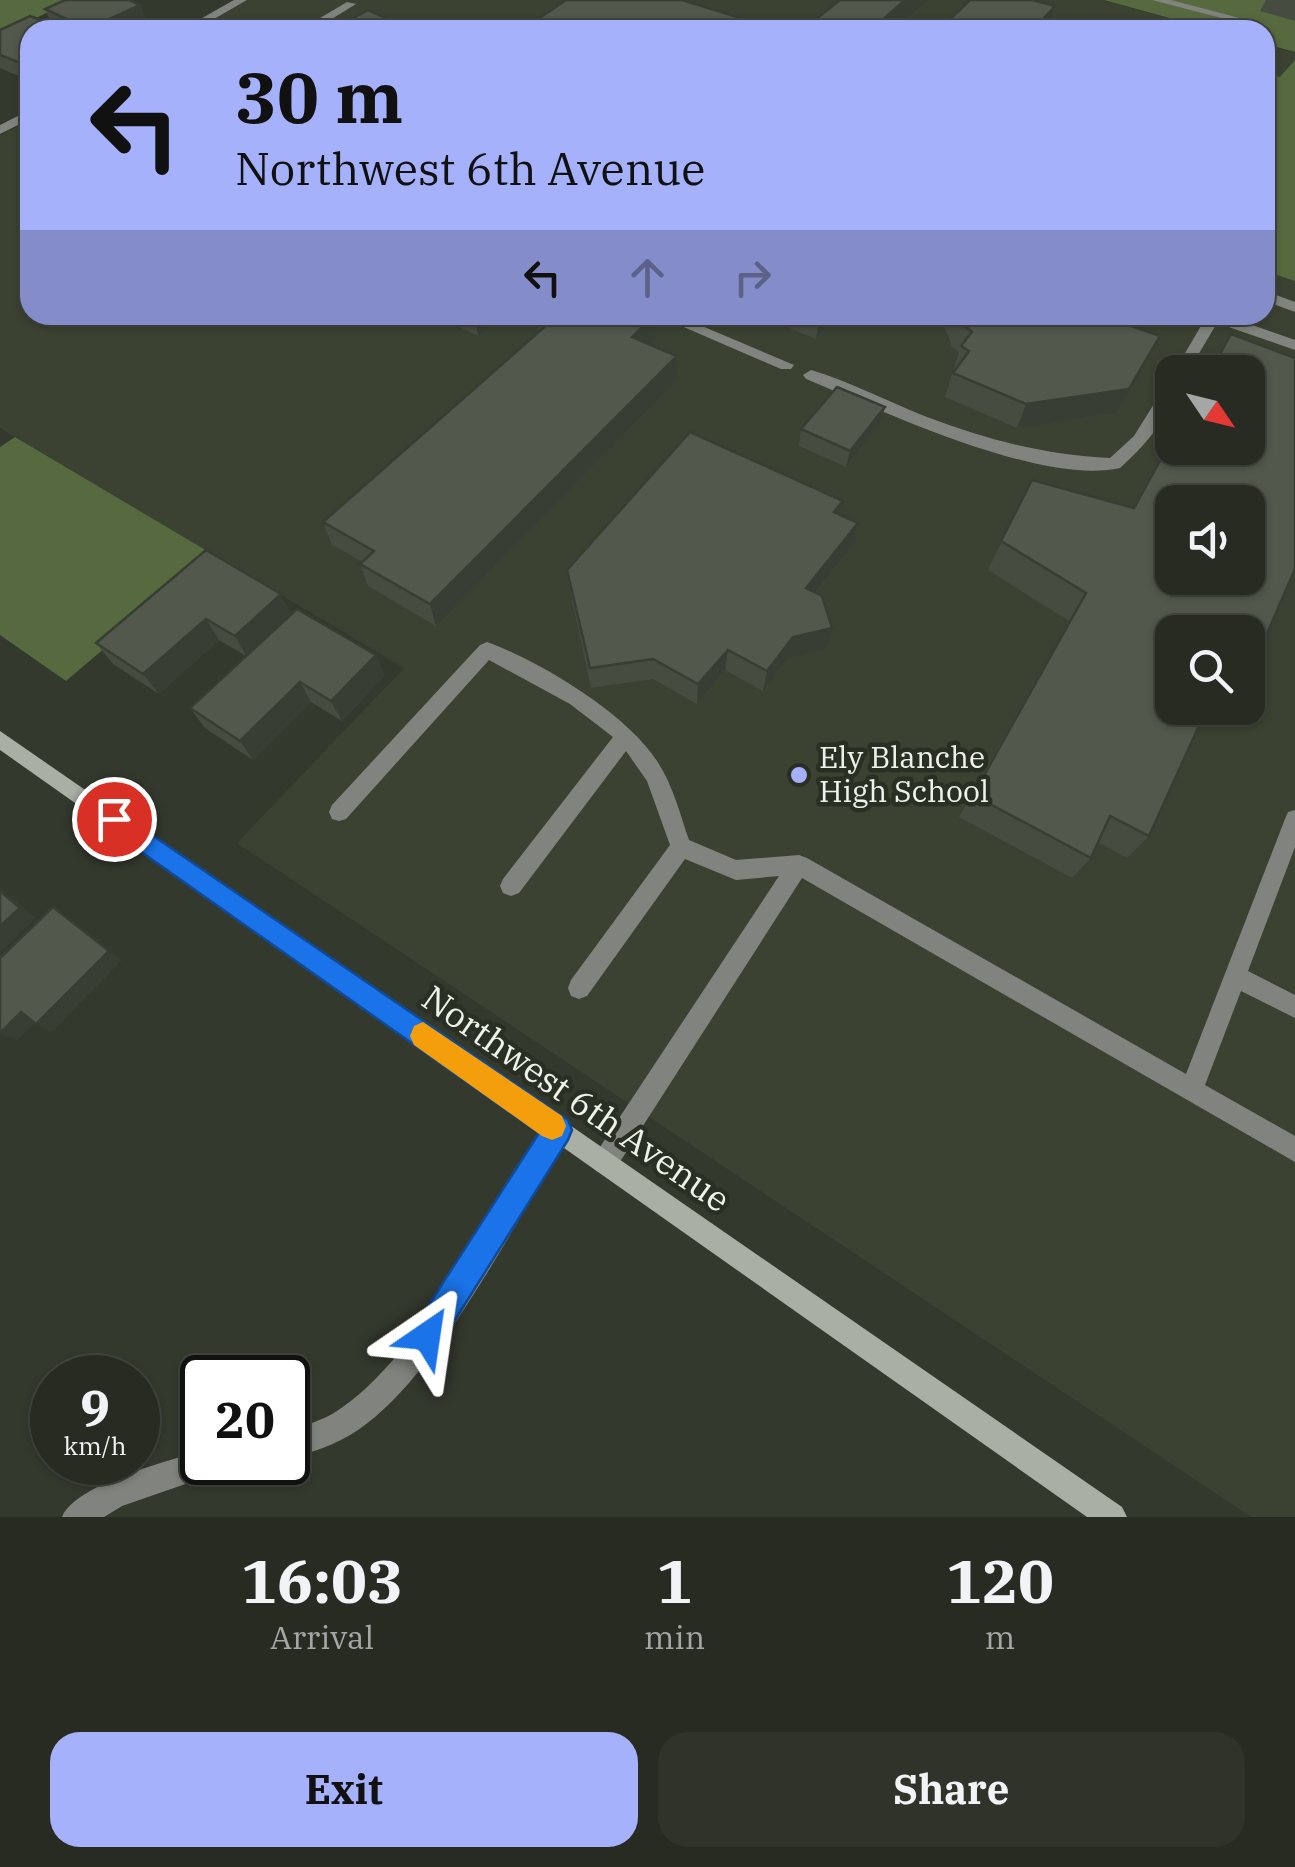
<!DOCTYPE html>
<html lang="en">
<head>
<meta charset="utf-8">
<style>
  :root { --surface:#272b22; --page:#2f332a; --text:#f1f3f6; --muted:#a4a7a5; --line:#434740; --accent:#a6b1fc }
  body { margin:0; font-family:"IBM Plex Serif",serif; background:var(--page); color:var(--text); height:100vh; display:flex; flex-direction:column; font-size:38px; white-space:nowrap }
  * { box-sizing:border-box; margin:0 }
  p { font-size:32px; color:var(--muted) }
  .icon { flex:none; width:55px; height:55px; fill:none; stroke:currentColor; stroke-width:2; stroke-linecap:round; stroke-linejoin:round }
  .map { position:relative; height:1517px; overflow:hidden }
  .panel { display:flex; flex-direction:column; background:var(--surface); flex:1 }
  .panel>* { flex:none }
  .top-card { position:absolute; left:20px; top:20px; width:1255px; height:305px; border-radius:30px; box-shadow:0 2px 8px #0004,0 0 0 2px var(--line); background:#a6b1fc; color:#111; overflow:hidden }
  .needle { width:65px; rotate:125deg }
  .controls { position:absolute; left:1155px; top:355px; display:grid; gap:20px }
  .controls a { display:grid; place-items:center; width:110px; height:110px; border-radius:20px; background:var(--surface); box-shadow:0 2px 8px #0004,0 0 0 2px var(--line); font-size:50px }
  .speed { position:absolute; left:30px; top:1355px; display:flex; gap:20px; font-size:50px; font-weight:700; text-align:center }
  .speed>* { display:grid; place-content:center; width:130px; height:130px; border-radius:50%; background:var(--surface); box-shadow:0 2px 8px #0004,0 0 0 2px var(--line); line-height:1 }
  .speed small { font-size:25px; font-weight:400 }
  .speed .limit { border:5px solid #111; border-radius:15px; background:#fff; color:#111 }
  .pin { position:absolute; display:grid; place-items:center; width:85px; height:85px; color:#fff; margin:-42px; border:5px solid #fff; border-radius:50%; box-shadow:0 2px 10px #0007 }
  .me { position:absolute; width:110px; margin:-55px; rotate:32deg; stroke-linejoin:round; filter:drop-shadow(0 0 8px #0008) }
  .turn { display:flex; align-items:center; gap:35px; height:210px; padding:0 50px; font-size:45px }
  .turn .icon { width:130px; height:130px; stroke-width:2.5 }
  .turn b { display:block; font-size:70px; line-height:85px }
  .lanes { display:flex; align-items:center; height:95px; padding:0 50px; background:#0003; justify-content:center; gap:50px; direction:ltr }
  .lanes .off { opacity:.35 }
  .eta { display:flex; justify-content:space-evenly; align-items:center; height:170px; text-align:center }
  .eta b { font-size:60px; font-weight:800; line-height:70px }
  .cta { display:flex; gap:20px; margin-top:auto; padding:20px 50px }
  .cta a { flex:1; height:115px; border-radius:30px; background:var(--accent); color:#111; font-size:40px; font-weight:800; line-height:115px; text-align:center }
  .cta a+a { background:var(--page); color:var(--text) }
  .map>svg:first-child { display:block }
  .built { fill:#3b4231; fill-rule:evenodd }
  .green { fill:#57693f }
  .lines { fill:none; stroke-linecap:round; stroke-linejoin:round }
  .lane { fill:#81847e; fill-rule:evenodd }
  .street { fill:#81847e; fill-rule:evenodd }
  .secondary { fill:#aaafa6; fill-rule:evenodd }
  .wall { fill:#474c41; fill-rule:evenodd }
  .shaded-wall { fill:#393e35 }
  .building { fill:#52584c; stroke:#393e35; stroke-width:2.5; fill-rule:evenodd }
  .route { fill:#1a73e8; stroke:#114b97; stroke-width:2.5 }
  .slow { fill:#f59e0b }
  .poi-dot { fill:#a6b1fc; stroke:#2a2f24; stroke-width:4 }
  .labels { text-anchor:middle; stroke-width:9; stroke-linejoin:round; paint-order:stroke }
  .poi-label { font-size:30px; fill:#eff2eb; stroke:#2a2f24; text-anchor:start }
  .near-street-label { font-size:35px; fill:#eff2eb; stroke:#2a2f24 }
</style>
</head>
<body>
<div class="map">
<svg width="1295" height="1517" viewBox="0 0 1295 1517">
  <rect width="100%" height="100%" fill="#34392e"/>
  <path class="built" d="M248,0h854l110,30h-1018z
    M1265,45l30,8v1464h-44l-1014,-674 167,-175 -404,-240v-292l30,-16v195h1235zM1172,372h76v76h-76zM1172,502h76v76h-76zM1172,632h76v76h-76z"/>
  <path class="green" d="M0,0h71l-71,37z
    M1104,0h191v52l-30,-8v-14h-52z
    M1295,60v221l-30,-10v-198l15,4z
    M15,437l199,118 -148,126 -66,-46v-188z"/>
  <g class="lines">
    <path class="lane" d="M1152,0h19l95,25 -6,3z
      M347,2l9,2 -42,26h-14z
      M1265,291l30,11v10l-30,-11z
      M656,315h20l118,50 -3,4h-10z
      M1202,315h22l71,25v10l-78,-27 -29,49h-14l31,-53z
      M811,370c40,12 78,32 116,47 60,23 119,38 183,41l24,-22 33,-53 5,-1c2,34 -28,64 -52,86 -80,18 -239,-58 -314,-89l-3,-4z
      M487,642c53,19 140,72 170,119 16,24 23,53 32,79l47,20 63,-5 8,3 379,216 99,-255 3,-7 7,-2v37l-47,124 47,24v23l-54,-27 -36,94 90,51v26l-493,-284 -188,293 -9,3 -9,-3 -3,-9 3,-9 183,-277 -43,4 -51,-21 -98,137 -8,3 -8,-3 -3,-8 3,-8 99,-135 -23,-64 -21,-30 -107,142 -8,3 -8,-3 -3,-7 3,-7 110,-142 -43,-33 -81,-44 -143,159 -7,2 -7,-2 -3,-7 3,-7 148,-160z
      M558,1118l9,3 3,9 -3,9c-53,84 -128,236 -209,291 -20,14 -47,23 -70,28v-28c17,-5 34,-9 49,-19 81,-52 160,-207 212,-290z
      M202,1450v12h22l-4,10 -98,34 -18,11h-42c15,-34 106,-55 140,-67z"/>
    <path class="street" d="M234,0h13l-52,30h-14z
      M30,110v9l-30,15v-9z"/>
    <path class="secondary" d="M0,731l1122,776 5,10h-40l-1087,-767z"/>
  </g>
  <path class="wall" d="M1266,0h29v21l-35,-10z
    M45,9l102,12 -18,9h-99l-4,49 -26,-11v-38l52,-5z
    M434,315h69l-25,21z
    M537,315h119v24l-6,5 26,37 -240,245 -68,-40 -8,-22 3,-2 -31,-17 -9,-23 215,-190z
    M758,315h128l-10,12 -41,-10 -19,22z
    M940,315h160l60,21 -44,77 -99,15 -72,-31 14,-45 -7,-5z
    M1231,334l64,24v211l-42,97 -5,6v-40h-76v76h35l-58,128 -22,22 -29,-16 -7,16 -19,20 -113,-61 110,-196 -81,-51 44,-90 101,28 39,-71v11h76v-76h-39zM1172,502h76v76h-76z
    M880,424l-34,43 -47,-21 2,-17z
    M840,514l18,9 -6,23 -37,47 17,35 -5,21 -39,9 -25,33 -38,-21 -28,34 -44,-25 -62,9 -21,-97 -3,-21z
    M206,550l85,64 85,41 8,21 -42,45 -31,-19 -58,58 -48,-32 -15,-20 56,-52 -27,-16 -60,54 -46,-30 -17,-21z"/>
  <path class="shaded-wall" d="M905,0h23l-34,30h-23z
    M140,5l7,16 -18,9h-41v-1z
    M1055,6l-7,24h-15z
    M386,18l3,12h-25z
    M30,57v20l-4,2 -8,-17z
    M475,315h28l-25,21z
    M656,315v24l-23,22 -1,-24z
    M820,315h16l-20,24z
    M878,315h8l-10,12z
    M1160,336l-44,77 -99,15 9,-24z
    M677,356l-1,25 -240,245 -6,-22z
    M885,407l-5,17 -34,43 4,-16z
    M858,523l-6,23 -51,64 5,-22z
    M281,594l11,22 -45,41 -12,-21z
    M206,619l13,21 -60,54 -16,-20z
    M832,628l-5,21 -39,9 -25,33 4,-20 26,-34z
    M728,650l-3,20 -28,34 1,-20z
    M376,655l8,21 -42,45 -11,-20z
    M300,682l11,20 -58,58 -13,-19z
    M0,888l36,30 -36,34z
    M53,907l69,53 -70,72 -16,-8z
    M21,1012l17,8 -21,20 -17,-7z"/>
  <path class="building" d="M65,0h64l11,5 -52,24 -43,-20z
    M566,0h116l98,30h-258z
    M840,0h65l-34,30 -67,-1z
    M970,0h62l23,6 -22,24h-94z
    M368,10l18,8 -22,12h-32z
    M30,16l35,14h-35v27l-12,5 -18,-7v-25z
    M537,315h118l-23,22 45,19 -247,248 -70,-40 14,-13 -51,-29 227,-200z
    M957,315h143l60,21 -31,53 -103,15 -73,-31 16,-22 -8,-5 11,-14 -12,-10z
    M1231,334l64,24v211l-42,97 -5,-2v-32h-76v76h35l-58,128 -39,-20 -19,42 -118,-63 113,-202 -85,-52 31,-61 102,28 38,-69v9h76v-76h-38zM1172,502h76v76h-76z
    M837,387l48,20 -35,44 -49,-22z
    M690,432l153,69 -9,11 24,11 -52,65 16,8 10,32 -39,9 -26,34 -39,-21 -30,34 -45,-25 -63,9 -23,-98z
    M206,550l75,44 -46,42 -29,-17 -63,55 -47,-31z
    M297,609l79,46 -45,46 -31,-19 -60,59 -50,-33z
    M0,891l20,17 -20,18z
    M53,907l56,44 -73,73 -15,-12 -21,21v-75z"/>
  <path class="route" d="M114,809l454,311 4,10 -4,10 -130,207 -11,4 -11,-4 -5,-11 5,-11 123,-192 -433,-306v-15z"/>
  <path class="slow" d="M423,1022l139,94 4,10 -4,10 -10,4 -10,-4 -128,-91 -4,-9 4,-10z"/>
  <circle class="poi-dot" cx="799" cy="775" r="10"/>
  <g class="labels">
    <g class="poi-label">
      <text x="819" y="768">Ely Blanche<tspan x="819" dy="34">High School</tspan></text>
    </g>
    <g class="near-street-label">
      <text transform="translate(576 1099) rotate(35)" y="12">Northwest 6th Avenue</text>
    </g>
  </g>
</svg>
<div class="controls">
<a><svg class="needle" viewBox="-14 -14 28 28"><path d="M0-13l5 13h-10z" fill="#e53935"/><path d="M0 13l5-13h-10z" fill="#a4a7a5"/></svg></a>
<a><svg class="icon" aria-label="sound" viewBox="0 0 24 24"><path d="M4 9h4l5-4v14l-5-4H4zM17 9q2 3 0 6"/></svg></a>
<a><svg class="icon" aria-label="search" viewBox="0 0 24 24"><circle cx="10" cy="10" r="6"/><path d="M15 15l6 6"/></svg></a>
</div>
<div class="speed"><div>9<small>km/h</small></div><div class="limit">20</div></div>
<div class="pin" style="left:114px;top:819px;background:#d93025"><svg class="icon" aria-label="arrive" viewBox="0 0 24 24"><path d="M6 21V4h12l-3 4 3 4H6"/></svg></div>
<svg class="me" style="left:427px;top:1336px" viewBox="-20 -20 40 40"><path d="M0-17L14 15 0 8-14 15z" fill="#1a73e8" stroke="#fff" stroke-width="4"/></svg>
<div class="top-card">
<div class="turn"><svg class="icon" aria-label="left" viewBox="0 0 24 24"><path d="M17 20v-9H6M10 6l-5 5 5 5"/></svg><div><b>30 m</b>Northwest 6th Avenue</div></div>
<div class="lanes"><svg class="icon" aria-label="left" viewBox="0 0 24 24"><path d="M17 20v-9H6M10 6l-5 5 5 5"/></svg><svg class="icon off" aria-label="ahead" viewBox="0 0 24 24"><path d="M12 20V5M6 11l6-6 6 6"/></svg><svg class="icon off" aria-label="right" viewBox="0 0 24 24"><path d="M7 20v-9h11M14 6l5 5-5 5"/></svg></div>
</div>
</div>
<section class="panel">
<div class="eta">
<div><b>16:03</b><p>Arrival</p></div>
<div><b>1</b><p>min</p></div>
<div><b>120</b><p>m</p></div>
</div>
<div class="cta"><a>Exit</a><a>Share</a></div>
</section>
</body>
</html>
